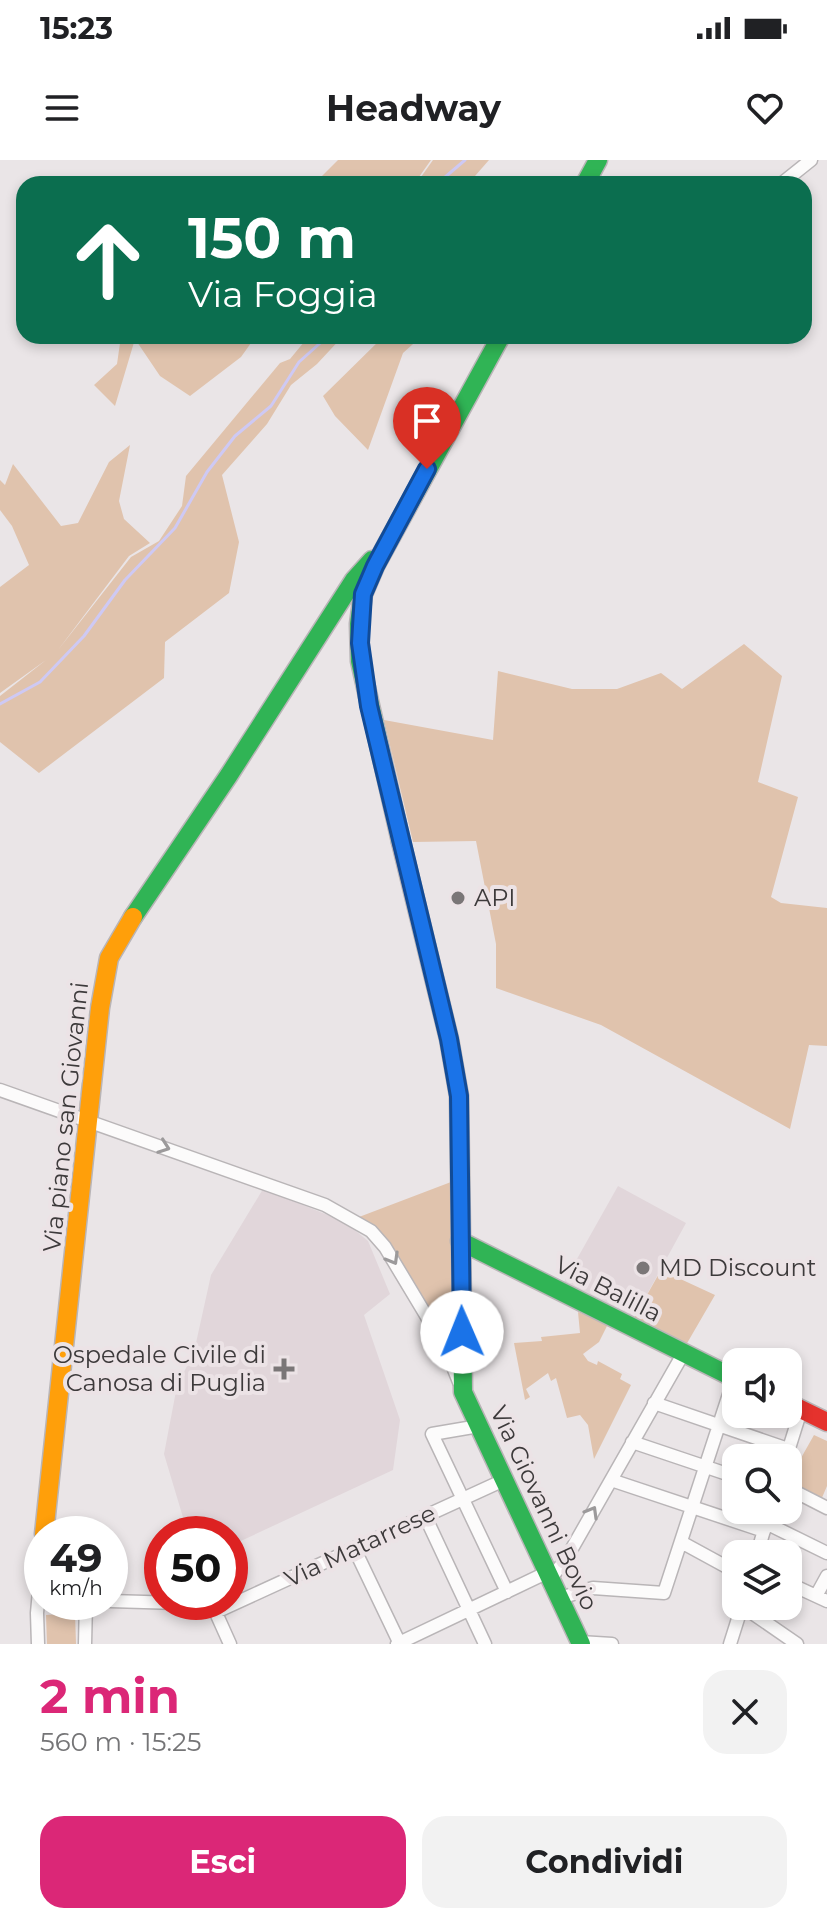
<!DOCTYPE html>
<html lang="it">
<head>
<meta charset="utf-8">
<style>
  :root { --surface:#fff; --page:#f2f2f2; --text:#202124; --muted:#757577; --accent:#db2777 }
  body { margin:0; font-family:Montserrat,sans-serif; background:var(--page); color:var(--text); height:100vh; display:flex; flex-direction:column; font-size:30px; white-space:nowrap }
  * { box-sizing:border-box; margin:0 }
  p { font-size:26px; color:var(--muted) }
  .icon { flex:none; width:44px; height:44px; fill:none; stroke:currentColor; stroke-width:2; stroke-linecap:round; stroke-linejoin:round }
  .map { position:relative; height:1484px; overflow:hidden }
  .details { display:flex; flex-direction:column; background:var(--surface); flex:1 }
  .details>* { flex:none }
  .guide { position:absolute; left:16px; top:16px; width:796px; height:168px; border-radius:24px; box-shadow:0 4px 12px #0003; background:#0b6e4f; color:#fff; overflow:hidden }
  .controls { position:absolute; left:722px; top:1188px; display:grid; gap:16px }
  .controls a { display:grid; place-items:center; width:80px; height:80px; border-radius:16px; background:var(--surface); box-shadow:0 4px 12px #0003; font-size:40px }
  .speed { position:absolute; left:24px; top:1356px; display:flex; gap:16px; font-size:40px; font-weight:700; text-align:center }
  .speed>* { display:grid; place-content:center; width:104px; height:104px; border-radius:50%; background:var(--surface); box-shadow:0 4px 12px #0003; line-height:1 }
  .speed small { font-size:20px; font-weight:400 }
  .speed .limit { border:12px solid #d22; background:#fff; color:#111 }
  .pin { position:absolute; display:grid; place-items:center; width:68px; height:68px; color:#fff; margin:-82px -34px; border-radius:50% 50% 50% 0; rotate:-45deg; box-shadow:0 0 8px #0007 }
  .pin .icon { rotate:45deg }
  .me { position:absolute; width:88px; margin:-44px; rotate:359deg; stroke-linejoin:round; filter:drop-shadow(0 0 6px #0008) }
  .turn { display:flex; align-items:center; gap:28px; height:168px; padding:0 40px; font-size:36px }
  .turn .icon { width:104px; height:104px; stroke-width:2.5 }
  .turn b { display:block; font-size:56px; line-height:68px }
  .round { display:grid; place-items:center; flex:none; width:84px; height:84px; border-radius:24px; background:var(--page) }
  .head { display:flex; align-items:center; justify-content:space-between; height:136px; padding:0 40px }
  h1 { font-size:48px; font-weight:700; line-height:60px; color:var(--accent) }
  .primary-button { display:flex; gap:16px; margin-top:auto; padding:16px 40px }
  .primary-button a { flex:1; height:92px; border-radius:24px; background:var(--accent); color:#fff; font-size:32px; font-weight:700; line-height:92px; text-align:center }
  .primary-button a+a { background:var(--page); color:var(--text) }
  .status { display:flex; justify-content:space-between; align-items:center; height:56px; padding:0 40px; background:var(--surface); direction:ltr }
  .status svg { height:22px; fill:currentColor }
  header { display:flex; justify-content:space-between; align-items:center; height:104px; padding:0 40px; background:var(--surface); font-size:36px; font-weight:700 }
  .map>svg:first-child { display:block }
  .built { fill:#e1d6da }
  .green { fill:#e0c3ad }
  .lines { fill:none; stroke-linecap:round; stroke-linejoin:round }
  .stream { stroke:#cec9f4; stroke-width:3 }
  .street-casing { stroke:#b9b5b7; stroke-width:15 }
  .fast-casing { stroke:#b9b5b7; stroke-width:21 }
  .slow-casing { stroke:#b9b5b7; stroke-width:21 }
  .jam-casing { stroke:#b9b5b7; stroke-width:21 }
  .street { stroke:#fcfbfb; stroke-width:12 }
  .fast { stroke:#30b455; stroke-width:18 }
  .slow { stroke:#ff9f0a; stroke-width:18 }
  .jam { stroke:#e5322d; stroke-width:18 }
  .oneway { stroke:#9c9a9b }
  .route-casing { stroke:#114b97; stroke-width:20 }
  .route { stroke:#1a73e8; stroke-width:14 }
  .poi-dot { fill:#7a7677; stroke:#ece3e6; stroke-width:3 }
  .labels { text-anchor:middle; stroke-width:8; stroke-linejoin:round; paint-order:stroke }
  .poi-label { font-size:24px; fill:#3d3a3b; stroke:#ece3e6; text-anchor:start }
  .street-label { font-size:24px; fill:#3d3a3b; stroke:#ece3e6 }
</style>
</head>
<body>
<div class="status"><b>15:23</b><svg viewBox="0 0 49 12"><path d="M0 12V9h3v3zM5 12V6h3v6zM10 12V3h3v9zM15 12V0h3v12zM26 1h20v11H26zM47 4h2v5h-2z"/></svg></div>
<header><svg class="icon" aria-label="menu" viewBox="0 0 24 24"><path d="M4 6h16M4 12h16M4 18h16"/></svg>Headway<svg class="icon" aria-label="heart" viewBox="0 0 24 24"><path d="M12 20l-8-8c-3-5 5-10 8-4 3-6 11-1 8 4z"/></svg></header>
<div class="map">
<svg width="827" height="1484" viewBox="0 0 827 1484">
  <rect width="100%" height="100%" fill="#eae5e7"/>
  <path class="built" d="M618,1026l68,37 -52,95 -70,-36z
    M263,1029l82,33 23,19 22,53 -26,21 36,105 -7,50 -163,76v-12h-42l-24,-80 13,-68 17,-34 17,-77z"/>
  <path class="green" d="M338,0h93l-17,24h-100z
    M433,0h56l-21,24h-52z
    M121,176h48l14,8 13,-8h60l-15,21 -51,39 -30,-20 -25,-37 -20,67 -21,-21 23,-21z
    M309,176h34l-26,28 -26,21 -24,39 -45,51 17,67 -10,51 -64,49 -1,36 -125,95 -39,-31v-46l46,-36 -46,33v-106l29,-22 -17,-39 -12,-16v-30l5,5 8,-21 48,62 17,-3 31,-61 21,-17 -11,56 5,18 26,24 -21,13 -71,94 73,-93 28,-16 23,-35 4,-30 94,-113 10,-4z
    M384,176h38l-19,17 -35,97 -33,-34 -12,-20z
    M744,484l38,32 -24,106 40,15 -27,100 10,6 46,5v138l-18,-1 -19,84 -189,-104 -105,-37v-44l-20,-103 -63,1 -29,-122 109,20 5,-69 74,18h45l44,-16 21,16z
    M451,1022l1,124 -27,8 -45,-78 -21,-19z
    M661,1110l54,25 -29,50 -52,-27z
    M578,1152l30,12 -9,18 -16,12 5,7 9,4 1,-4 24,13 -2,5 11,6 -37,74 -6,-34 -8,-10 -13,3 -11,-40 -5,3 -3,-8 -22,16 4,8 -5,3 -11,-57 28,-2 -1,-4 39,-4z
    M814,1275l13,6v45l-6,14 -33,-19z
    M75,1453l1,31h-29l-1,-29z"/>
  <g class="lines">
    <path class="stream" d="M437,24l28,-24
      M0,544l40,-22 44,-46 41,-56 50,-52 32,-56 28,-36 36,-30 28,-44 29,-26"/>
    <g class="street-casing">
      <path id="street" d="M781,24l30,-24
        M0,930l325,115 46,26 14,16 60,100 14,35
        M654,1243l134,46
        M479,1266l-47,8 75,158
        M632,1282l104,35
        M786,1298l15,-48
        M611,1320l153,51
        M788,1328l39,20
        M425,1356l60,128
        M766,1363l61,30
        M681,1382l55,30
        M354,1388l46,96
        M757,1394l13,-44
        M551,1418l15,-19 117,-205
        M788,1423l39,18
        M816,1436l11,-20
        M560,1438l33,-10 71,5 70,-214
        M110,1441l102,3 18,40
        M742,1446l55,38
        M216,1452l288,-132
        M580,1482l32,2
        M38,1484l-1,-31 5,-56
        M85,1484l1,-42
        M397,1484l151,-72
        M730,1484l12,-38"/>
    </g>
    <g class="fast-casing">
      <path id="fast" d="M585,24l13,-24
        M401,682l-41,-181 -1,-37 4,-30 12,-28 126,-230
        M133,757l96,-142 125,-195 18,-20
        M460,1081l276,138
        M462,1151l1,81 118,252"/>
    </g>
    <g class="slow-casing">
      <path id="slow" d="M44,1374l56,-526 9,-50 24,-41"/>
    </g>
    <g class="jam-casing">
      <path id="jam" d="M401,682l48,197 10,57 3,215
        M788,1243l39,19"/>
    </g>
    <use href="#street" class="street"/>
    <use href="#fast" class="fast"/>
    <use href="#slow" class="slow"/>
    <use href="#jam" class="jam"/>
  </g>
  <defs><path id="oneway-chevron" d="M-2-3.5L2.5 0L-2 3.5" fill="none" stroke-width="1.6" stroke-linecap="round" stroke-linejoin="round" transform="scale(2)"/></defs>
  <g class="oneway">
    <use href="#oneway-chevron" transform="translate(164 987) rotate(20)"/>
    <use href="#oneway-chevron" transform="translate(393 1099) rotate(60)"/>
    <use href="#oneway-chevron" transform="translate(592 1352) rotate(-60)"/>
  </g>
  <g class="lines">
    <g class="route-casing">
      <path id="route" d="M427,309l-52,97 -12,28 -3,49 9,63 80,333 10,57 3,236"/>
    </g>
    <use href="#route" class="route"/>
  </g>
  <g class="poi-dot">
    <circle cx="458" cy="738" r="8"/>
    <circle cx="643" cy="1108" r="8"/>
    <path d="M280 1197h8v8h8v8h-8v8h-8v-8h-8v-8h8z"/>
  </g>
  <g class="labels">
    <g class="poi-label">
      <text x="474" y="746">API</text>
      <text x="659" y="1116">MD Discount</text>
      <text x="266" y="1203" text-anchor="end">Ospedale Civile di<tspan x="266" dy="28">Canosa di Puglia</tspan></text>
    </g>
    <g class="street-label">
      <text transform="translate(66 957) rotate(-84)" y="8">Via piano san Giovanni</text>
      <text transform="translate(608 1129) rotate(27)" y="8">Via Balilla</text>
      <text transform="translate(544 1348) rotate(65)" y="8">Via Giovanni Bovio</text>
      <text transform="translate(360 1386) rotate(-25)" y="8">Via Matarrese</text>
    </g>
  </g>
</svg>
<div class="controls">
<a><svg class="icon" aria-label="sound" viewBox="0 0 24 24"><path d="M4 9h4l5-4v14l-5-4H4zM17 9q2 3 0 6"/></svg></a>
<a><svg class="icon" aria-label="search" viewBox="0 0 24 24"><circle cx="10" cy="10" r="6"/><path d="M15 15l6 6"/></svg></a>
<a><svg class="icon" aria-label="layers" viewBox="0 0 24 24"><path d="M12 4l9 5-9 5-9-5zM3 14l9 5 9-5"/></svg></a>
</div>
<div class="speed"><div>49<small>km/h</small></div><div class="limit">50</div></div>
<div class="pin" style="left:427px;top:309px;background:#d93025"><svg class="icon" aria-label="arrive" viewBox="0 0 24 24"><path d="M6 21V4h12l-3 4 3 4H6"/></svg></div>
<svg class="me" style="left:462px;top:1172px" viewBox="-20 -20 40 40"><circle r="19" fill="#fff"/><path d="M0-13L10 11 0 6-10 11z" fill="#1a73e8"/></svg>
<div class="guide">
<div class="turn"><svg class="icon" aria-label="ahead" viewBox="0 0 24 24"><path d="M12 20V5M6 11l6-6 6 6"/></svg><div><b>150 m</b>Via Foggia</div></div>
</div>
</div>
<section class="details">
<div class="head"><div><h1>2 min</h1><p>560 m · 15:25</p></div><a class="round"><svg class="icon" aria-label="close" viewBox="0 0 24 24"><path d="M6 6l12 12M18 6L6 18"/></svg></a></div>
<div class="primary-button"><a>Esci</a><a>Condividi</a></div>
</section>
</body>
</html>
